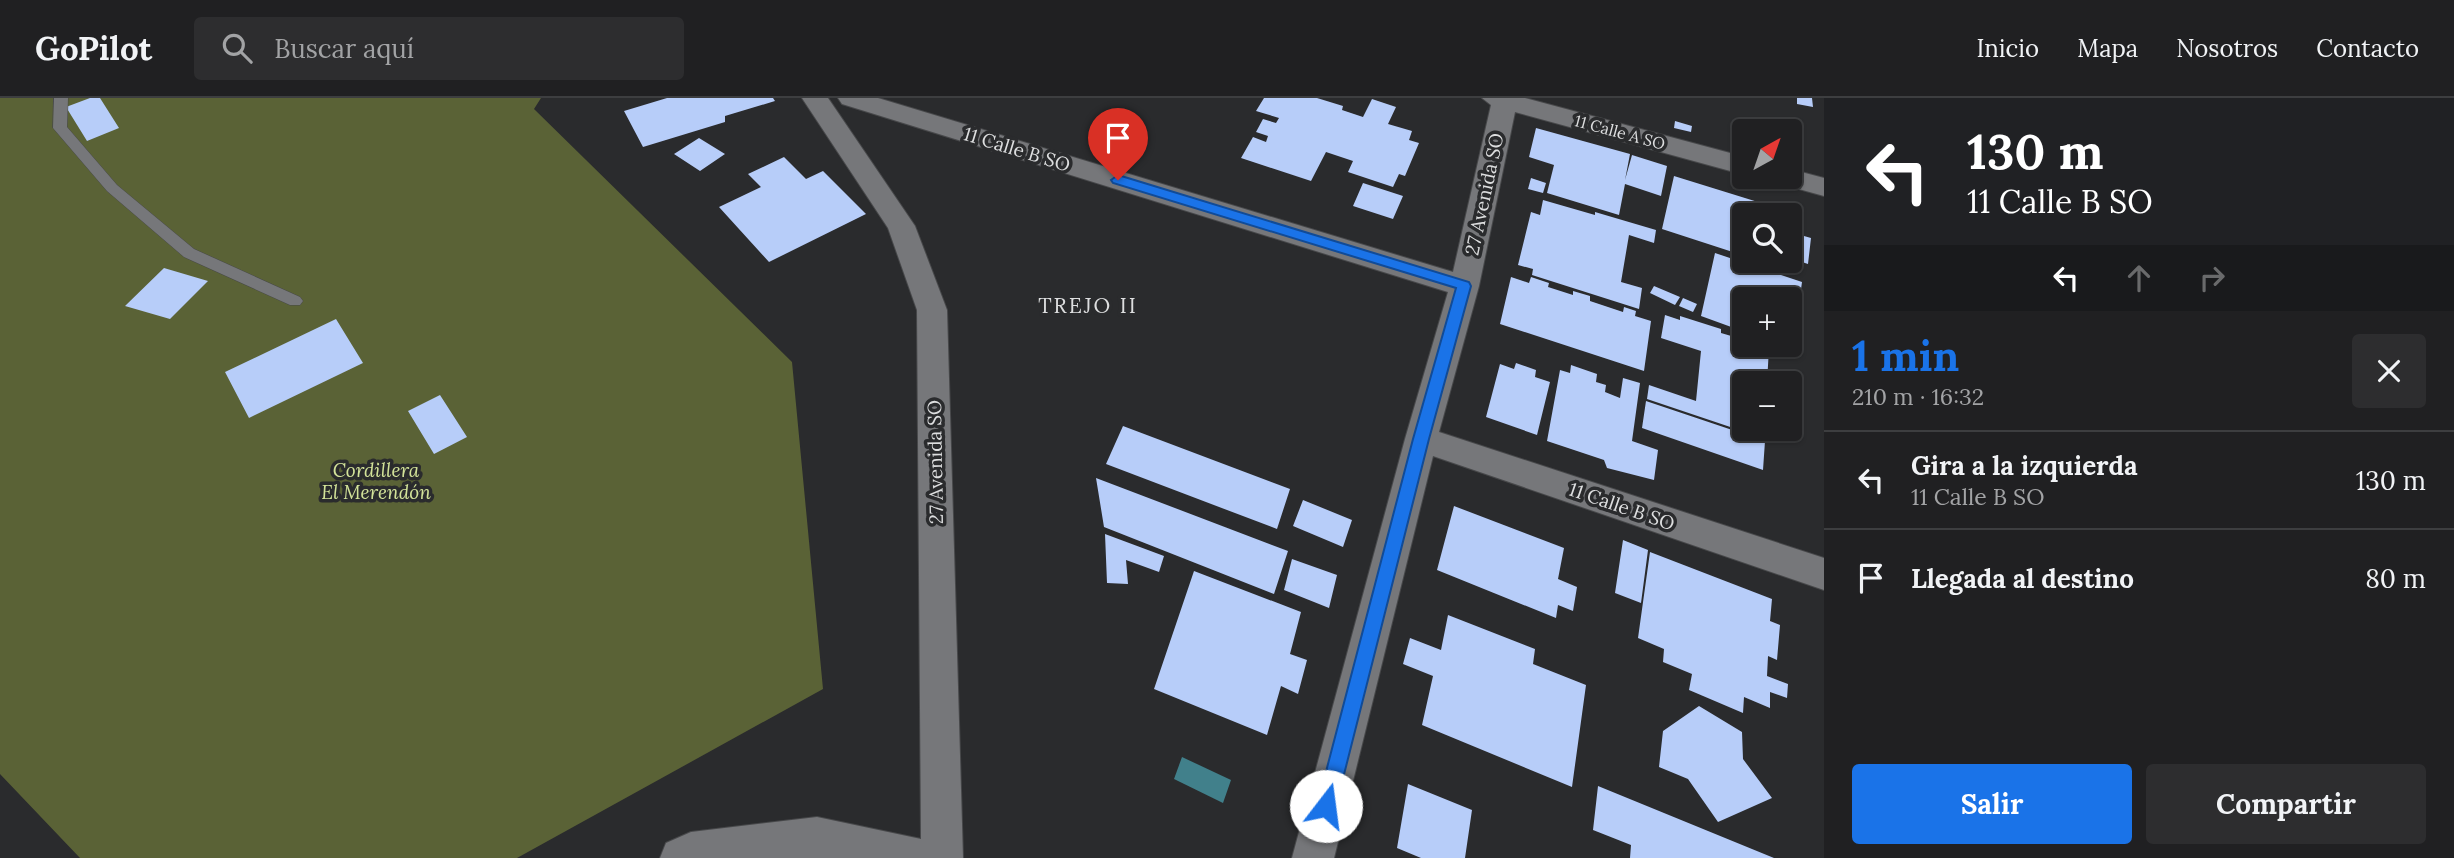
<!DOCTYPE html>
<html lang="es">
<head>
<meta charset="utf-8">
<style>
  :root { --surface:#202022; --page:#2d2d2f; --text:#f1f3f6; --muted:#a2a3a5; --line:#3d3e40; --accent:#1a73e8 }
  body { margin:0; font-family:Lora,serif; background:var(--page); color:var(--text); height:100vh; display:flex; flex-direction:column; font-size:26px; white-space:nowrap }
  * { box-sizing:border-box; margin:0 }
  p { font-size:23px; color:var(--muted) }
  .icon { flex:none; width:38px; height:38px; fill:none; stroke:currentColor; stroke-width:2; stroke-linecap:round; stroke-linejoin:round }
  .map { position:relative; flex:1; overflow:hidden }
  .drawer { display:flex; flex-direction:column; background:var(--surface); width:630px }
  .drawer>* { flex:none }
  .hud { background:#202124; color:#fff; overflow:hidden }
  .needle { width:46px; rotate:40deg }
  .tools { position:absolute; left:1732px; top:21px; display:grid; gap:14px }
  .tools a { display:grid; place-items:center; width:70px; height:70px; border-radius:7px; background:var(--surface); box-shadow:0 2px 5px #0004,0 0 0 2px var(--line); font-size:35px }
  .pin { position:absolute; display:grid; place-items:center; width:60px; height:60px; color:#fff; margin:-72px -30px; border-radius:50% 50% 50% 0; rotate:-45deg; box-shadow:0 0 7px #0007 }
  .pin .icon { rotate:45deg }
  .me { position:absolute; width:77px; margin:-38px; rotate:15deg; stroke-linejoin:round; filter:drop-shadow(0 0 5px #0008) }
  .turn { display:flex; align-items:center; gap:24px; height:147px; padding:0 28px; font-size:32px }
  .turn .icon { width:91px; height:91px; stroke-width:2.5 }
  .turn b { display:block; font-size:49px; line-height:60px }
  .lanes { display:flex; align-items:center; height:66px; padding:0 28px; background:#0003; justify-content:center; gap:35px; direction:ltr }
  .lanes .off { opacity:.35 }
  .round { display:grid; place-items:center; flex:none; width:74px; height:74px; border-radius:7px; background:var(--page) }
  .summary { display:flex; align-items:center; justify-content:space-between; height:119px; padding:0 28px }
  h1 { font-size:42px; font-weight:800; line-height:52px; color:var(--accent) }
  .primary-button { display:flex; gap:14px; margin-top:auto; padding:14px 28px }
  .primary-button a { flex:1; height:80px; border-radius:7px; background:var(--accent); color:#fff; font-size:28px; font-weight:800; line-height:80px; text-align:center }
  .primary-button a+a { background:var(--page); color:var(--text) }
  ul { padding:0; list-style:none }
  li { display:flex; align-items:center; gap:21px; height:98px; padding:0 28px; border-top:2px solid var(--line) }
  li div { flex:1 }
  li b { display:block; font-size:26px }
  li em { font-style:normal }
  header { display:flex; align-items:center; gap:42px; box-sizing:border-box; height:98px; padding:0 35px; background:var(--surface); border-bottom:2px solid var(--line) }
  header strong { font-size:33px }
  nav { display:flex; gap:38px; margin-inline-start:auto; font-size:24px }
  .search { width:490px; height:63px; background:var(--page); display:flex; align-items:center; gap:18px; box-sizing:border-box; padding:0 24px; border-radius:7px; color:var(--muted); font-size:26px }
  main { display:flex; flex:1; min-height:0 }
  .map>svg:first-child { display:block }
  .forest { fill:#5a6236 }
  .water { fill:#41808b }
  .building { fill:#b7cdf9 }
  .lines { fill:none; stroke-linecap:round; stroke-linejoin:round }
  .lane-casing { stroke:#47484a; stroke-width:1 }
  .street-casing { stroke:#47484a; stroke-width:2 }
  .lane { fill:#76777a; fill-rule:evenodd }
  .street { fill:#76777a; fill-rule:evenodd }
  .route { fill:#1a73e8; stroke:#114b97; stroke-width:2 }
  .labels { text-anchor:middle; stroke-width:7; stroke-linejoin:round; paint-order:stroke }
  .far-street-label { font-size:16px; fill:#dddedf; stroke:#2a2b2d }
  .street-label { font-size:19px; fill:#dddedf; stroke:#2a2b2d }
  .park-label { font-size:19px; font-style:italic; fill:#d3e399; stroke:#2a2b2d }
  .neighbourhood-label { font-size:21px; letter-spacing:2px; fill:#dddedf; stroke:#2a2b2d }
</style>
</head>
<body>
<header>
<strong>GoPilot</strong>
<div class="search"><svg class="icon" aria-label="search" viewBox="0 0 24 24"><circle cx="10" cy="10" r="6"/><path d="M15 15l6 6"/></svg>Buscar aquí</div>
<nav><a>Inicio</a><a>Mapa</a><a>Nosotros</a><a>Contacto</a></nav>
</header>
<main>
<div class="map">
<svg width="1824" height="760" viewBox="0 0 1824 760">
  <rect width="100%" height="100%" fill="#2a2b2d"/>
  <path class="forest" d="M0,0h541l-7,11 258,253 31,327 -306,169h-437l-80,-84z"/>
  <path class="water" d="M1182,659l49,23 -8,23 -49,-24z"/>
  <path class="building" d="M90,0h10l19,30 -32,13 -21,-34z
    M667,0h106l2,3 -50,15v6l-82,25 -19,-36z
    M1264,0h53l26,8 -1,4 21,7 9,-18 24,8 -8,17 24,7 -3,9 10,3 -14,33 -6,-2 -6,13 -45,-15 5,-11 -27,-9 -15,29 -70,-23 12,-21 13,5 2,-6 -12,-4 7,-13 13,4 3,-5 -23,-7z
    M1797,0h15l1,9 -16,-3z
    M1675,23l17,5 -1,6 -17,-4z
    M1536,30l94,26 -5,26 7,-25 35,11 -6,30 -36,-12 -6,31 -72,-22 7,-28 -25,-8z
    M699,40l26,16 -25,17 -26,-17z
    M784,59l22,22 17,-8 43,43 -97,48 -50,-55 42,-20 -13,-13z
    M1674,78l100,31 -1,8h-28v41l-83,-27z
    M1531,80l15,5 -3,10 -15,-4z
    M1363,85l40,13 -10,23 -40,-13z
    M1543,102l52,15v-3l61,18 -2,13 -25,-8 -8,47 21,6 -3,21 -107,-34 1,-6 -15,-4 13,-53 9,3z
    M1790,134l21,6 -3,26 -18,-6z
    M1715,155l87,29 -7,52 -5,-1v-34h-45v33l-44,-16z
    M164,170l44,13 -38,38 -45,-13z
    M1511,179l18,6 2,-6 18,6 -1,4 25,8v-4l17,5v5l33,11 1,-5 12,4 -1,5 16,5 -7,50 -144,-47z
    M1654,188l26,11 -5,8 -25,-12z
    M1683,200l14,6 -4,8 -14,-6z
    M1665,217l15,5v-4l41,13v4l24,7v5l24,3 -2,35h-22v46h19l-1,9 -116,-39 2,-14 47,16 5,-50 -40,-13z
    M336,221l27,44 -114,55 -24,-46z
    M1516,265l20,7 -1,7 15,5 -13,53 -51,-18 14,-53 14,5z
    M1571,267l26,9 -1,8 10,3 -1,7 15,6 3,-20 17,5 -8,58 26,9 -4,30 -47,-12 -3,-8 -57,-19 13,-71 10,3z
    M440,297l27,42 -33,17 -26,-43z
    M1646,303l119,40 -2,29 -121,-42z
    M1123,328l167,63 -13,40 -171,-65z
    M1096,380l192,73 -14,43 -170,-67z
    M1303,402l49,20 -9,27 -50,-21z
    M1454,408l110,42 -6,31 19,8 -4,24 -15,-6 -2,13 -119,-48z
    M1105,436l59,22 -5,16 -33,-12 2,24 -21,-1z
    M1623,442l25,10 -7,53 -26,-10z
    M1650,454l122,47 -2,22 10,4 -3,35 -9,-4 -1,20 21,8 -1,14 -17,-6v16l-26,-11 -1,16 -54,-23 3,-16 -29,-12 1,-13 -26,-11z
    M1292,461l45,16 -8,33 -45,-18z
    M1194,473l107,41 -11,42 17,6 -9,34 -17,-8 -14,49 -113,-46z
    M1448,517l87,34 -2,15 53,21 -14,102 -150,-62 11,-49 -30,-12 7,-26 31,12z
    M1699,608l43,26 1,27 29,39 -54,24 -30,-43 -29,-12 4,-36z
    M1408,686l64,26 -7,48h-44l-24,-10z
    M1598,688l176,72h-144l1,-13 -38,-15z"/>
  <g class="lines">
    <g class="lane-casing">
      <path id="lane" d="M54,0h14l-1,29 50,58 77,64 106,48 3,4 -3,4h-10l-106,-48 -77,-66 -54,-63z"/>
    </g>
    <g class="street-casing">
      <path id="street" d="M802,0h26l87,128 32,84 16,548h-303l6,-15 25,-11 126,-15 104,22 -4,-529 -29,-82z
        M838,0h40l575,174 38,-167 -9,-7h43l220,59v18l-230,-63 -36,174 -40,146 385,126v32l-391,-134 -99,402h-42l113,-419 43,-147 -606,-188z
        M1790,71l34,9v18l-47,-13 -4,-6h17z"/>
    </g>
    <use href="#lane" class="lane"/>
    <use href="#street" class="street"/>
  </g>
  <path class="route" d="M1118,77l351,107 2,4 -42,153 -93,367 -3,6 -7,3 -7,-3 -2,-6 96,-367 43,-151 -343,-105 -2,-3z"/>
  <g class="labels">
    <g class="far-street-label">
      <text transform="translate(1620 34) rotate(15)" y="6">11 Calle A SO</text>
    </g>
    <g class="street-label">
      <text transform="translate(1017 51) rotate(17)" y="7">11 Calle B SO</text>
      <text transform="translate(1484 96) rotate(-78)" y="7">27 Avenida SO</text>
      <text transform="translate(935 364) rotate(-91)" y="7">27 Avenida SO</text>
      <text transform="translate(1622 408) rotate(19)" y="7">11 Calle B SO</text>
    </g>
    <g class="park-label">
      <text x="376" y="379">Cordillera<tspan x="376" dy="22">El Merendón</tspan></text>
    </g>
    <g class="neighbourhood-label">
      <text x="1088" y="215">TREJO II</text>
    </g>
  </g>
</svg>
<div class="tools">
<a><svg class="needle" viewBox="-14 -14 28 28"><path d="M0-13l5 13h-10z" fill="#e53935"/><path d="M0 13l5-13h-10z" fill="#a2a3a5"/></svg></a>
<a><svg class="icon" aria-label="search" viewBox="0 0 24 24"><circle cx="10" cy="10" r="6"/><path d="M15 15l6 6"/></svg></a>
<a>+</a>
<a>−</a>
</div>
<div class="pin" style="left:1118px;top:82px;background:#d93025"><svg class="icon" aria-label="arrive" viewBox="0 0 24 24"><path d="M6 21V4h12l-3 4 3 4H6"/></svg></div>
<svg class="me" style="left:1326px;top:708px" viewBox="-20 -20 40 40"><circle r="19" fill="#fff"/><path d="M0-13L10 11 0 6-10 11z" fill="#1a73e8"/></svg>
</div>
<section class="drawer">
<div class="hud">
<div class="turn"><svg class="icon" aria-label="left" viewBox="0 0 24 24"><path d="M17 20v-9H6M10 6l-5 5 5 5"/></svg><div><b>130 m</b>11 Calle B SO</div></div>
<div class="lanes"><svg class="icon" aria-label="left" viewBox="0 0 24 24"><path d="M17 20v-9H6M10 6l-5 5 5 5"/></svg><svg class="icon off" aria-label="ahead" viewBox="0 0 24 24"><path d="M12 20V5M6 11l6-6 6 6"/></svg><svg class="icon off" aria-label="right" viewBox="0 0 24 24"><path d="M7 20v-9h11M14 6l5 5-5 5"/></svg></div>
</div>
<div class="summary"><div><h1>1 min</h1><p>210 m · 16:32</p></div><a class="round"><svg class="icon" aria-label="close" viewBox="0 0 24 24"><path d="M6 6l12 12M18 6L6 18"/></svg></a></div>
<ul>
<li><svg class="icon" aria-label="left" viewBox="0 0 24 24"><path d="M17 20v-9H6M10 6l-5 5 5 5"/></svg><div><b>Gira a la izquierda</b><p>11 Calle B SO</p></div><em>130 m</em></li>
<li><svg class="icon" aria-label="arrive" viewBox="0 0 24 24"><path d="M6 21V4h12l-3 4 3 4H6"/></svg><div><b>Llegada al destino</b></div><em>80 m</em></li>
</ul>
<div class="primary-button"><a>Salir</a><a>Compartir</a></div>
</section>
</main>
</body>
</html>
